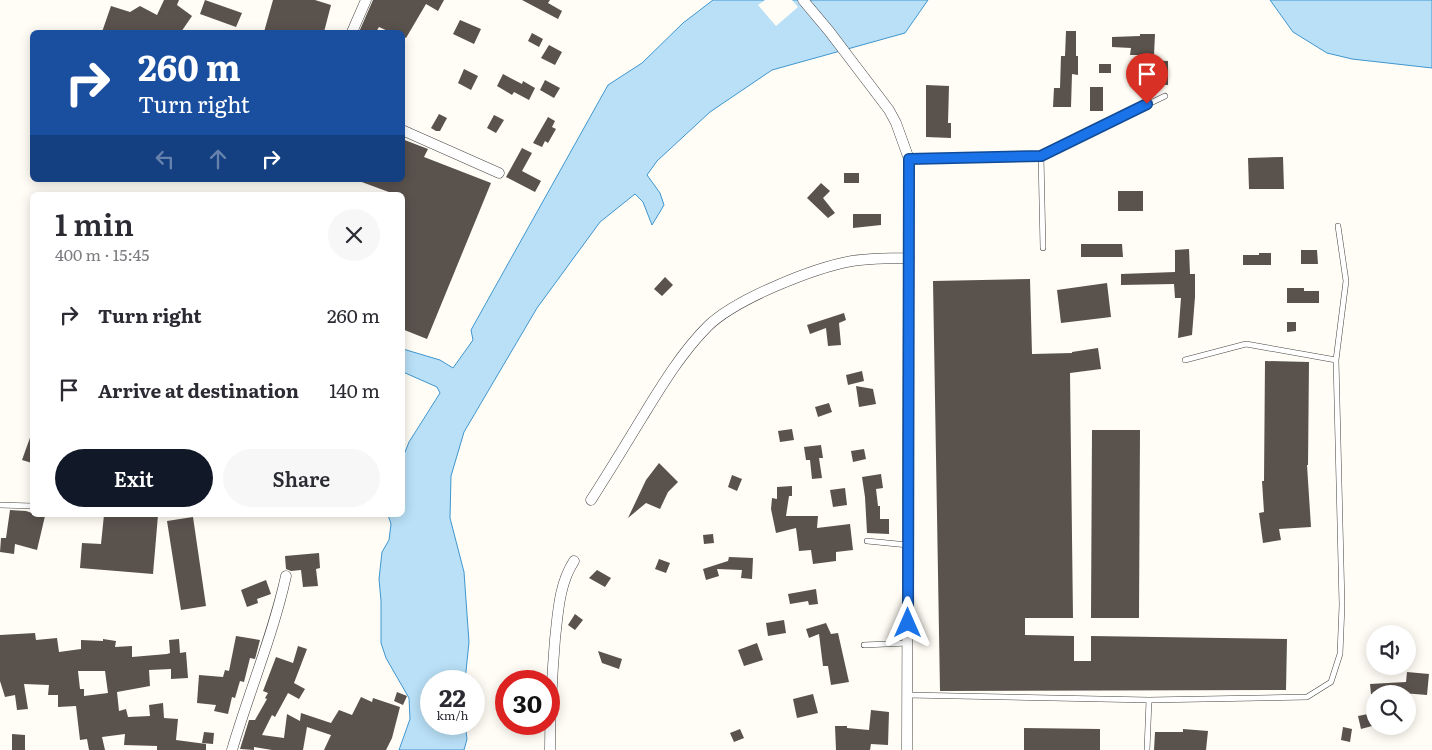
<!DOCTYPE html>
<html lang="en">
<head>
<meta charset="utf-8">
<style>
  :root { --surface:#fff; --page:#f7f7f7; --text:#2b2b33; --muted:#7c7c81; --accent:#111827 }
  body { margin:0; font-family:Literata,serif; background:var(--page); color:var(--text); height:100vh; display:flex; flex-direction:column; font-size:19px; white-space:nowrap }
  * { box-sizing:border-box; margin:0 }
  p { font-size:16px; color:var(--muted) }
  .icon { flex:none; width:28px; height:28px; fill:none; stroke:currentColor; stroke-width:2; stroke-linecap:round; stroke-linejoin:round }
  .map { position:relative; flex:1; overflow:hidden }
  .drawer { position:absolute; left:30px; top:192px; width:375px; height:325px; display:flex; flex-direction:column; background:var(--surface); border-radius:8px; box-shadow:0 2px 12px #0003 }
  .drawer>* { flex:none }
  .banner { position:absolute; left:30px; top:30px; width:375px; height:152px; border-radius:8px; box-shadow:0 2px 12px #0003; background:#1a4fa0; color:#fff; overflow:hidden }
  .tools { position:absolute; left:1366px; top:625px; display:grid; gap:10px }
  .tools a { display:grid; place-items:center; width:50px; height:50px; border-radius:50%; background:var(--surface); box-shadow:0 2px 12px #0003; font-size:25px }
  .speed { position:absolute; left:420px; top:670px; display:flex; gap:10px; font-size:25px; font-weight:700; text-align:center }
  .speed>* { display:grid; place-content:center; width:65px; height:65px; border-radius:50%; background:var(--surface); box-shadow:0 2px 12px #0003; line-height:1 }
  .speed small { font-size:12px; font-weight:400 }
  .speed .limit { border:8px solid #d22; background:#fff; color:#111 }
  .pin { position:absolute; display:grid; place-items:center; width:42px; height:42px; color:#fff; margin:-51px -21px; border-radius:50% 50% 50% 0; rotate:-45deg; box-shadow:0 0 5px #0007 }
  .pin .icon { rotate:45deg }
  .me { position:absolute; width:55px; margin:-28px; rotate:0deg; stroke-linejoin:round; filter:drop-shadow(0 0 4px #0008) }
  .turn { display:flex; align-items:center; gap:18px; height:105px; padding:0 25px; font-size:22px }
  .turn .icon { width:65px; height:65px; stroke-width:2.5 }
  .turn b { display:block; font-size:35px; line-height:42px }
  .lanes { display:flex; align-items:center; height:48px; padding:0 25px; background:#0003; justify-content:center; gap:25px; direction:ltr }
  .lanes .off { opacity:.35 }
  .round { display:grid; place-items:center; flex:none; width:52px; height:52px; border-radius:26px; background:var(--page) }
  .headline { display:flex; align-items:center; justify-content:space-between; height:85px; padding:0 25px }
  h1 { font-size:30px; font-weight:600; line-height:38px }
  .cta { display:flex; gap:10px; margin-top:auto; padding:10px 25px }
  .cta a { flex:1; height:58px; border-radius:30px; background:var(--accent); color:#fff; font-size:20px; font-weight:600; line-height:58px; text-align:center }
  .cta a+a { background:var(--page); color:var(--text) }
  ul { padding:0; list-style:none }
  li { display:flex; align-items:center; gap:15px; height:75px; padding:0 25px }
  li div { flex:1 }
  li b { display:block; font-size:19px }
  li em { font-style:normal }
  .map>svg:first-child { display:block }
  .water { fill:#b9e0f7; stroke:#3f96cf }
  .pier { fill:#fffdf5 }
  .building { fill:#5a524d; fill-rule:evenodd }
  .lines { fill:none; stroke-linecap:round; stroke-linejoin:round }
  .lane-casing { stroke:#444; stroke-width:6 }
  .street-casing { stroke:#444; stroke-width:11 }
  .lane { stroke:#fff; stroke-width:5 }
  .street { stroke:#fff; stroke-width:10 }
  .route-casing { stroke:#114b97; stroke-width:12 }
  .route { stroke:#1a73e8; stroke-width:9 }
</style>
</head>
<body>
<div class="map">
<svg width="1432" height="750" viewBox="0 0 1432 750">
  <rect width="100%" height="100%" fill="#fffdf5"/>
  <path class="water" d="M713,0h215l-23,33 -133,37 -62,42 -53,49 -10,14 13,18 4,12 -12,20 -9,-23 -8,-8 -35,28 -63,86 -73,124 -13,44 -1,42 14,54 5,70 -4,39h-34v43h34l2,15 -3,11h-65l11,-31 -1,-21 -23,-40 -5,-15v-42l-2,-22 3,-27 7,-12 2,-16 -3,-9h14l1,-58 6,-15 31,-49 -3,-6 -34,-15v-23l37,11 13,8 20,-28 -2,-10 137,-245 34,-22 41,-40z
    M1270,0h162v68l-80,-9 -25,-6 -34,-21z"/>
  <path class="pier" d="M765,0h27l6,7 -22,19 -18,-21z"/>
  <path class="building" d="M164,0h15l-2,5 15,11 -11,16h-79l9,-26 19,6 10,-6 17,9z
    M205,0l37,13 -6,14 -36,-13z
    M273,0h42l16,5 -7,27h-60z
    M373,0h71l-6,11 -12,-7 -20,34 -4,-2v-4h-12l-11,-5 -3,5h-17z
    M522,0h28l-2,3 14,8 -4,8z
    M460,20l21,9 -7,15 -21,-10z
    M1066,31h10v25h2v19l-6,-1 -1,33h-18l1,-19h6l1,-32h4z
    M532,33l11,6 -4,8 -11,-6z
    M1140,34h15l-1,21h-24l1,-7 -19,-1v-10l28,-1z
    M549,45l13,7 -7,13 -14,-7z
    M1148,60l20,1v24l-21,-1z
    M1099,64h12v9h-12z
    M464,69l14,7 -7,14 -13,-7z
    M503,74l19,10 1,-3 12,7 -6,12 -15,-8 -2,3 -15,-9z
    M545,80l15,8 -6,10 -14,-8z
    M926,85l23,1 -1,37h3v15l-25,-1z
    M1090,87h13v24h-13z
    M439,114l8,4 -7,13h-4l-5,-3z
    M494,115l10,5 -8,13 -9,-5z
    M548,117l7,4 -3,6 4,2 -8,14 -3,-2 -3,6 -9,-4z
    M402,139l26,10 -4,8 67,26 -64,156 -25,-10v-134h-5l-38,-14 43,-1z
    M522,148l10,5 -10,18 19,10 -6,11 -29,-15z
    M1283,157l1,32h-35l-1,-31z
    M844,173h15v10h-15z
    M821,183l9,8 -7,7 12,15 -7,5 -21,-20z
    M1118,191h25v20h-25z
    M853,214h28v11l-28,3z
    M1081,244h41l1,13h-42z
    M1189,249l1,25h5v23l-3,38 -14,3 3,-40h-6l-1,-14 -53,1v-11l54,-2v-22z
    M1301,250h16l1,14h-17z
    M1259,253h12v12h-28v-10h16z
    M665,277l8,8 -11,11 -8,-7z
    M1030,279l2,75 40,-1v-1l26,-4 3,21 -31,4 3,245h-48v17l49,1v25h17v-25l196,3 -1,51 -346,1 -7,-410z
    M1107,283l4,34 -50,6 -4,-33z
    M1287,288h17v3h15v12h-32z
    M844,313l2,7 -7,3 2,22 -13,1 -2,-18 -16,6 -3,-9z
    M1287,322h9v9l-9,1z
    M1265,361l44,1 -1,103h-1l4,62 -32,2 2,11 -18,3 -4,-30 5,-1 -2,-31h2z
    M862,371l2,10 -16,4 -2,-10z
    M856,386l17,3 3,15 -17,3z
    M829,403l3,9 -14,5 -3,-10z
    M792,429l2,11 -14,2 -2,-11z
    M1092,430h48l-1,188h-48z
    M31,435h1v28l-10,-3z
    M821,445l2,13h-4l3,20 -10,1 -2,-19h-4l-2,-13z
    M864,449l2,10 -13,3 -2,-11z
    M659,463l19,19 -10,10 -8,17 -14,-6 -18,15 18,-38z
    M881,474l2,14 -7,1 2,17h2v13h9v15l-22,-1 -2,-36 -3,-20z
    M732,475l10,4 -5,12 -9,-4z
    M792,486v10h-3l-3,20h32l-1,12 33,-4 3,26 -17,2v9l-23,3 -2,-14 -12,1 -3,-23 -20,5 -5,-24 1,-11 5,1v-12z
    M845,488l2,17 -14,2 -3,-17z
    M10,510l16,1 6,2v2l13,1 -8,34 -22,-6 -1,10 -14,-2 1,-14h5z
    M104,515h54l-5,59 -73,-6 2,-25 19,1z
    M193,517l13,89 -25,4 -14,-89z
    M713,534l1,9 -10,1 -1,-9z
    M319,553l1,15 -4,1 2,17 -15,1 -2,-17 -10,1 -5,-2 -1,-13z
    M729,557l24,1 -1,21 -11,-1 1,-8 -25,-1 2,7 -13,4 -3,-11 25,-8z
    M659,559l11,4 -4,10 -11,-4z
    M597,570l14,8 -6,9 -16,-9z
    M266,580l5,14 -14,5 1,4 -11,4 -6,-17z
    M816,589l2,15 -9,1 -1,-4 -18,3 -2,-10z
    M575,614l8,6 -8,10 -7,-5z
    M784,620l2,13 -18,3 -2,-13z
    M826,623l5,11 7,-1 11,49 -18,3 -3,-19h-5l-4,-32 -10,4 -3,-9z
    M35,633l1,7 21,-2 2,14 22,-3v-9l22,1v-2l13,2 -1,6 17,-1v11l35,-3 3,-1 -1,-13 10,-1 1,14 6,-1 2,26 -17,1v-10l-22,1 1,16 -33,6 2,19 7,-2 2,8 22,-1 -1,-11 14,-2 1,15 14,1 -2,21 30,4v6h-49v-4l-33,-1 1,-11 -23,3 3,13h-16l-2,-11 -7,1 -4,-34 -18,1v-12h-10l1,-10 -25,-1 4,25 -11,1 -2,-15 -10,2 -5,-16v-46zM78,671h27l3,22 -24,3v-7h-4z
    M236,636l24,4 -5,19 -5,-1 -6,24 -4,-1 -5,17 -3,-1 -4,17 -14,-3 2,-6 -19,-2 2,-28 24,2 2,-7 4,1z
    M757,643l6,17 -19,6 -6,-16z
    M298,646l9,3 -13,34 11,6 -6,10 -11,-6 -13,24 -3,-2 -10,20 22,3 3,-24 13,7 1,-8 30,10 8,-13 13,5 9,-18 11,5 1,-4 27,9 -8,31 -6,12h-62l7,-15 -24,-8 -4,23h-31l-18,-3v3l-14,-1 9,-29h6l12,-21 -2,-1 3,-5 -5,-2 13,-34 17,6z
    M598,651l24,8 -3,10 -17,-6z
    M1407,672l22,2 -2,21 -37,-3v2h-19l-1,-10 36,-2z
    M397,692l10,4 -4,9 -9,-4z
    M813,694l5,19 -21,5 -4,-19z
    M871,710l18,2 -1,33 -17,-1 -1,6h-34l-1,-24h12v2l22,2z
    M1368,714l4,12 -11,3 -3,-13z
    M1343,727l9,2 -2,13 -9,-2z
    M1024,728l76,1v21h-76z
    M740,729l4,9 -10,4 -4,-9z
    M1183,729l25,2 -2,19h-52l1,-18h28z
    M204,732l10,1 -1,11 -11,-1z
    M12,734l13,1v15h-13z"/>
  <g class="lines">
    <g class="lane-casing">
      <path id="lane" d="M1041,156l124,-60
        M909,159l132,-3 2,92
        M1185,360l61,-16 90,16
        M0,505l32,1
        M867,541l41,4
        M864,645l44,-2
        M908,695l241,5 -2,50
        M1149,700l158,-3 24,-15 9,-28 2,-49 -6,-245 10,-79 -8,-55"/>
    </g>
    <g class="street-casing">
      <path id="street" d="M803,0l26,31 60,79 7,13 13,36 -2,591
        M352,32l14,-32
        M402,130l97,43
        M591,500c18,-28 35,-56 52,-84 19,-31 39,-64 65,-90 28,-27 105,-58 144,-65 19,-3 39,-3 57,-3
        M232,750c17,-58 41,-115 54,-174
        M550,750c0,-37 2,-74 5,-111 3,-26 4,-55 19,-78"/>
    </g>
    <use href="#lane" class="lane"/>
    <use href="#street" class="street"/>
  </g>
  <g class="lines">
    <g class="route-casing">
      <path id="route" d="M908,623l1,-464 132,-3 106,-52"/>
    </g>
    <use href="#route" class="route"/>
  </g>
</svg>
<div class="tools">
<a><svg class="icon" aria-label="sound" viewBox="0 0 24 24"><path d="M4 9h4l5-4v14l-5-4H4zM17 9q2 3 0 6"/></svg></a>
<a><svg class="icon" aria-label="search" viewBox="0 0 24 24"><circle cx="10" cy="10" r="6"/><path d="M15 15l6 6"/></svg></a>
</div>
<div class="speed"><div>22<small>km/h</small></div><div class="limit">30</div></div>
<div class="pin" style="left:1147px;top:104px;background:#d93025"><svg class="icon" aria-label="arrive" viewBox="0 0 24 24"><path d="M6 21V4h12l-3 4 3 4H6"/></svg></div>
<svg class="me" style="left:908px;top:623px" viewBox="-20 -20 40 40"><path d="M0-17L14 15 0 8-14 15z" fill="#1a73e8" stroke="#fff" stroke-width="4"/></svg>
<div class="banner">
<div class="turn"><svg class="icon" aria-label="right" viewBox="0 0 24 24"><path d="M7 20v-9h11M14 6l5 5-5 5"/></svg><div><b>260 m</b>Turn right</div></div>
<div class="lanes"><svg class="icon off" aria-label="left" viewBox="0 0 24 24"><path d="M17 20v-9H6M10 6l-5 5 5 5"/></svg><svg class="icon off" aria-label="ahead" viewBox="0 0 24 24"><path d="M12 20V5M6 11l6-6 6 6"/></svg><svg class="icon" aria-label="right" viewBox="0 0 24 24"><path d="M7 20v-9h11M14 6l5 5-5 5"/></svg></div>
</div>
<section class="drawer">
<div class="headline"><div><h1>1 min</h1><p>400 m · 15:45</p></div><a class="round"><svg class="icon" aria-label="close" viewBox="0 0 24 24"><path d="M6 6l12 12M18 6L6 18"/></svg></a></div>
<ul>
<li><svg class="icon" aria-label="right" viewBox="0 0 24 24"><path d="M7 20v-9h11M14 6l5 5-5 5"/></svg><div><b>Turn right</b></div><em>260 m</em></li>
<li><svg class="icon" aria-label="arrive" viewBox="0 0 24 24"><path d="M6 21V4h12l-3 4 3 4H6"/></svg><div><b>Arrive at destination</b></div><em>140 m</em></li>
</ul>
<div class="cta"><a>Exit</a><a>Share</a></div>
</section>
</div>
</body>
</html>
